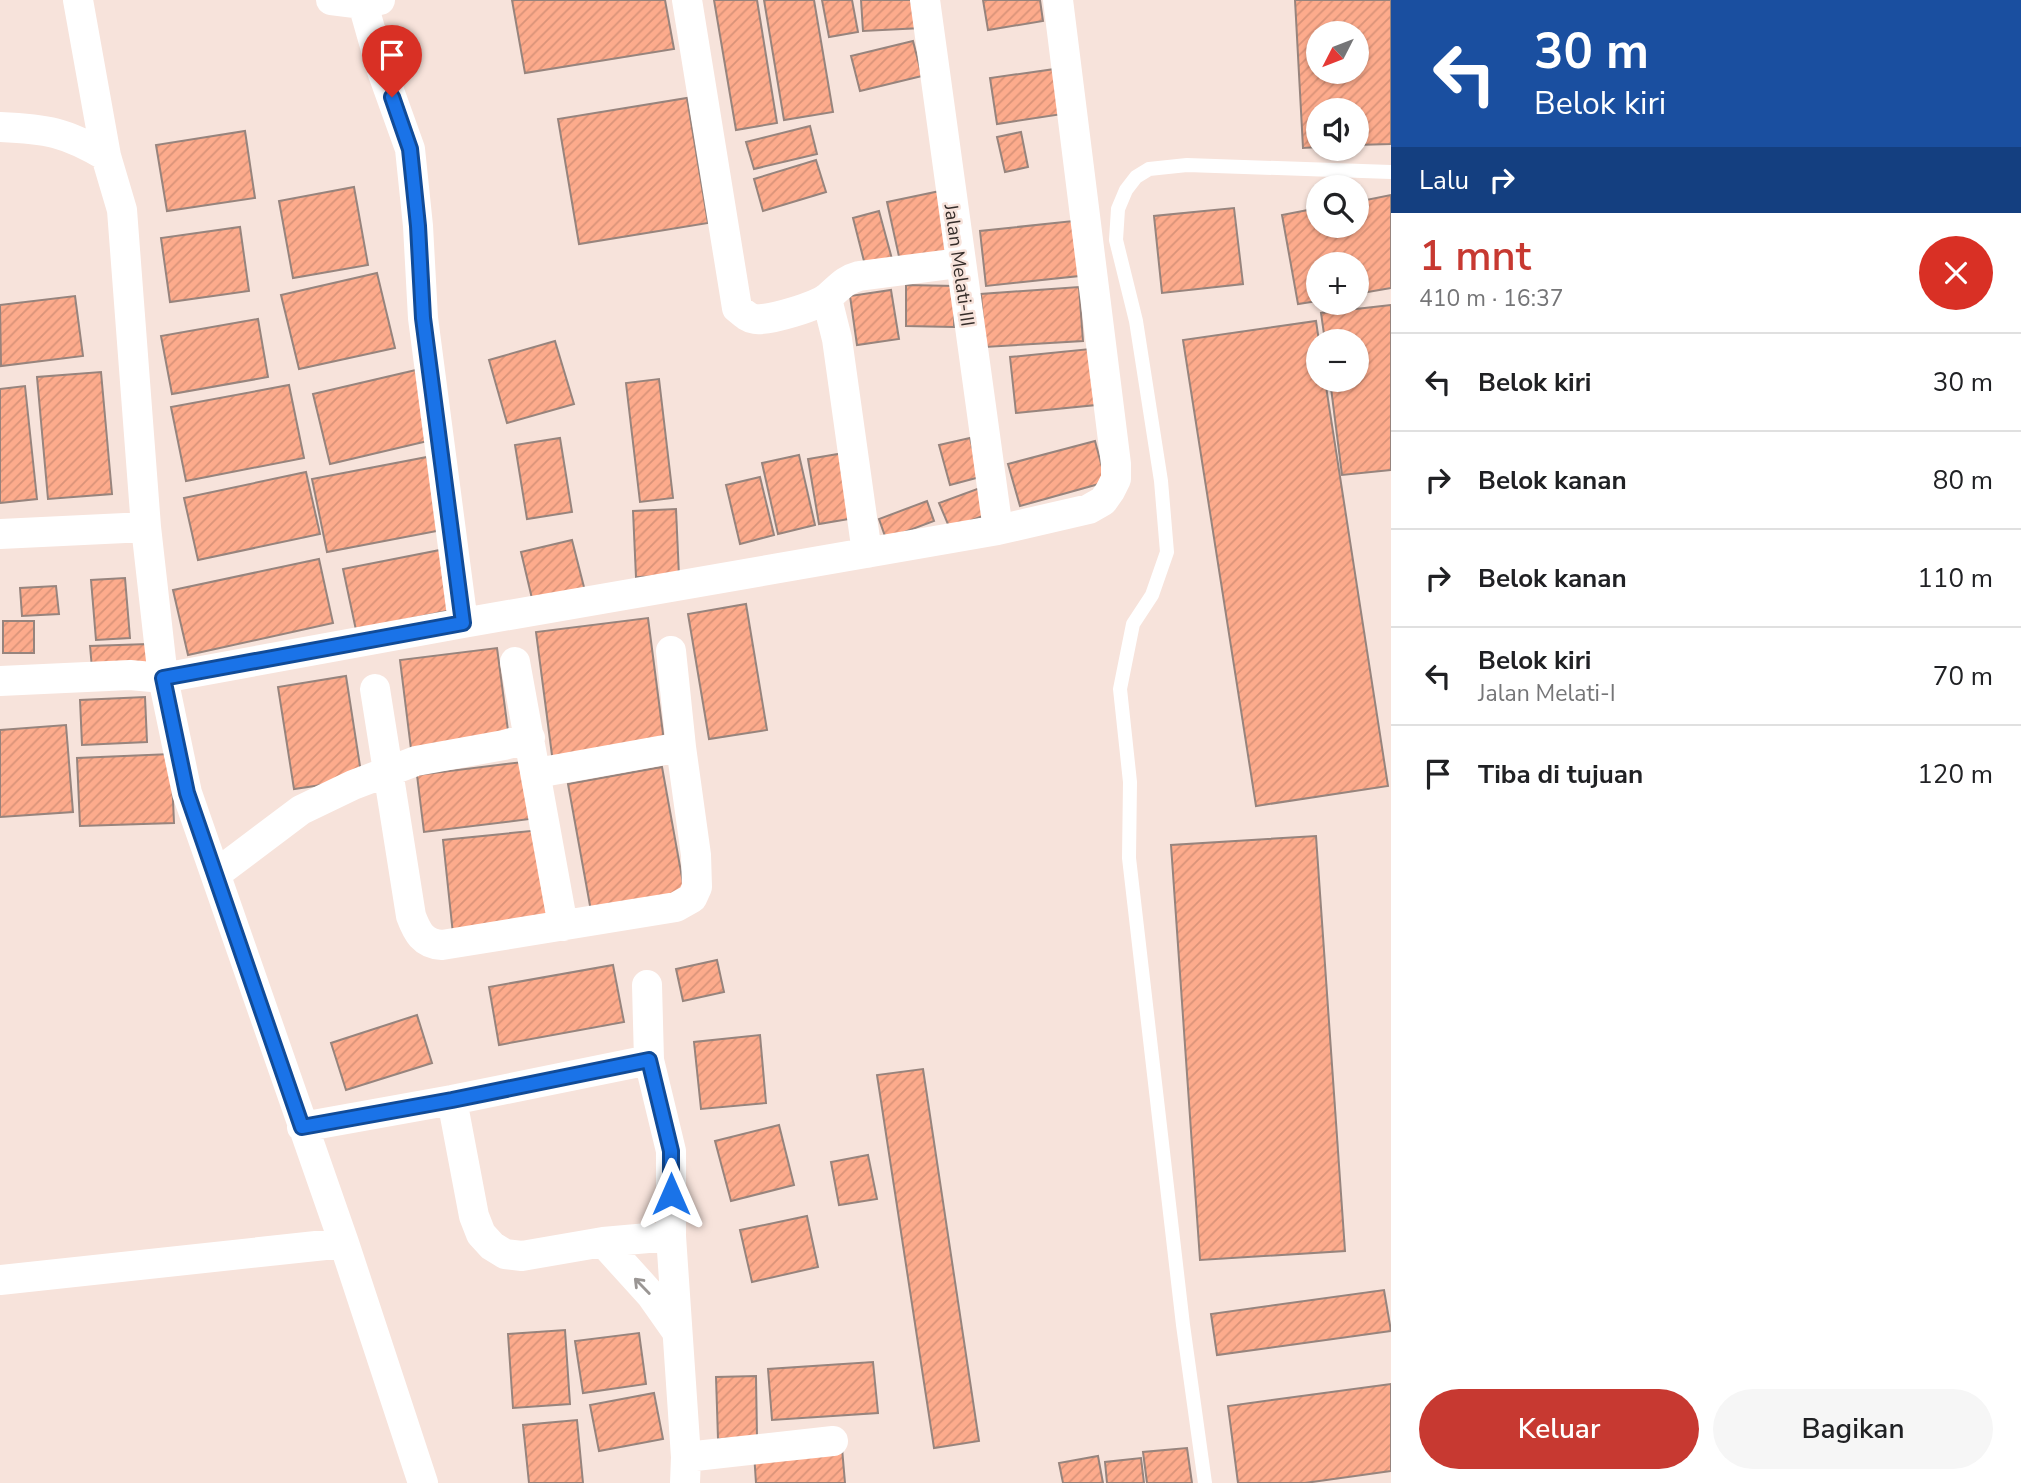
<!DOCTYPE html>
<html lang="id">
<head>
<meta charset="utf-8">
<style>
  :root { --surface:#fff; --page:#f6f6f6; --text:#202124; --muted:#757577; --line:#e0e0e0; --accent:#c73931 }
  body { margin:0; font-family:"Nunito Sans",sans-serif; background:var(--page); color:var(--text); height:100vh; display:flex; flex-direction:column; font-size:26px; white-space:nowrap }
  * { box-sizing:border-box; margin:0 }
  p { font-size:23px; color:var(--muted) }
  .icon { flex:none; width:38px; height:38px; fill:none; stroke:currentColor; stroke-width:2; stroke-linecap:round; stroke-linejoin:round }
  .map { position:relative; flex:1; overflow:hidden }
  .drawer { display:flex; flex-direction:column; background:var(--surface); width:630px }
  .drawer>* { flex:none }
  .hud { background:#1a4fa0; color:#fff; overflow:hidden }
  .needle { width:46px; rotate:228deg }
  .controls { position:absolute; left:1306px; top:21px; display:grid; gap:14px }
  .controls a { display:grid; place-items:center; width:63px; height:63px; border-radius:50%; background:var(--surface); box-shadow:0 2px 5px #0004; font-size:35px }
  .pin { position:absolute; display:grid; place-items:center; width:60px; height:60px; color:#fff; margin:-72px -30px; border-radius:50% 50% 50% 0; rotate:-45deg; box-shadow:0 0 7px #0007 }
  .pin .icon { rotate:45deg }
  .me { position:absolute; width:77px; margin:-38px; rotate:0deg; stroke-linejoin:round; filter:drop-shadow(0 0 5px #0008) }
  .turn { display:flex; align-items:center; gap:24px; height:147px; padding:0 28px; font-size:32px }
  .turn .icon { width:91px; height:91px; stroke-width:2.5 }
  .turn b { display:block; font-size:49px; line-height:60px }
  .then { display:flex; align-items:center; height:66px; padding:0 28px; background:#0003; gap:14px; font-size:26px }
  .round { display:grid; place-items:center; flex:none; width:74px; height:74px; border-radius:37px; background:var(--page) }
  .headline { display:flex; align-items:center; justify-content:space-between; height:119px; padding:0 28px }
  h1 { font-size:42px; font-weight:600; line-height:52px; color:var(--accent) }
  .cta { display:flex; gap:14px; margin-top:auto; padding:14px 28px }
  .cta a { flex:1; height:80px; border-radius:42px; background:var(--accent); color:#fff; font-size:28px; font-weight:600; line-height:80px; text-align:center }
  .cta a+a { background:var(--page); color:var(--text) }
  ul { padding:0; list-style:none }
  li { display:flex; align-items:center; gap:21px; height:98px; padding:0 28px; border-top:2px solid var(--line) }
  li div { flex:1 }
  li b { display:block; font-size:26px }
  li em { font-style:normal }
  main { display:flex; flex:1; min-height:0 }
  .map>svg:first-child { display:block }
  .building { fill:url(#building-hatch); stroke:#97847d; stroke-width:2; fill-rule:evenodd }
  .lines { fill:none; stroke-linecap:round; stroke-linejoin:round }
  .lane { stroke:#fff; stroke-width:14 }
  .street { stroke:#fff; stroke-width:30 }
  .oneway { stroke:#9a9694 }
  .route-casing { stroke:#114b97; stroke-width:18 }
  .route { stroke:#1a73e8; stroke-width:12 }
  .labels { text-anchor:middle; stroke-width:5; stroke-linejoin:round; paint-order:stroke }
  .street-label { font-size:19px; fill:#342c29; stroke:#f7e3db }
</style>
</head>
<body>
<main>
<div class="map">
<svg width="1391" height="1483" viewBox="0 0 1391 1483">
  <defs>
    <pattern id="building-hatch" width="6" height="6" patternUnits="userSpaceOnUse" patternTransform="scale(1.75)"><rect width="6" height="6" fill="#fdab8c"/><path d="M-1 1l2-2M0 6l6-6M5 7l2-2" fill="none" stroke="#d99379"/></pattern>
  </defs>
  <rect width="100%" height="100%" fill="#f7e3db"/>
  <path class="building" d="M512,0h153l9,49 -149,24z
    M714,0h43l20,123 -41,7z
    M764,0h50l19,112 -49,8z
    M822,0h30l6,32 -29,5z
    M861,0h60l1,28 -59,3z
    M983,0h57l3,21 -55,9z
    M1295,0h96v144l-35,1v-35h-38v37l-15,1zM1318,33h38v39h-38z
    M913,41l9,35 -62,15 -9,-35z
    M1062,68l7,45 -72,11 -7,-46z
    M687,98l21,125 -129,21 -21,-125z
    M810,126l7,28 -63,15 -8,-27z
    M245,131l10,67 -88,13 -11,-66z
    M1021,132l7,35 -23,5 -8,-35z
    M816,160l10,32 -63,19 -9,-32z
    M354,187l14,78 -75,13 -14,-77z
    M940,191l13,58 -53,12 -13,-59z
    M1391,195v93l-35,6v-30h-38v37l-20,3 -16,-89 36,-7v18h38v-24z
    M1234,208l9,76 -81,9 -8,-77z
    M879,211l13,48 -27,6 -12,-47z
    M1073,221l6,55 -93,10 -6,-55z
    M240,227l9,64 -79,11 -9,-64z
    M377,273l18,75 -96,21 -18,-74z
    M906,285l49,1 -1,41 -48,-1z
    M1079,287l4,54 -98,6 -4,-53z
    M891,290l8,49 -42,6 -7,-49z
    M75,296l8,60 -82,10 -1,-61z
    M1391,305v165l-49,5 -12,-95h26v-39h-31l-4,-28z
    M258,319l10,58 -96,17 -11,-58z
    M1316,321l3,20 -1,39h7l63,406 -132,20 -73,-466z
    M555,341l19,63 -67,19 -18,-63z
    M1090,349l6,56 -80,8 -6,-56z
    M416,370l16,70 -102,24 -17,-70z
    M101,372l11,122 -64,5 -11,-122z
    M659,379l14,119 -33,4 -14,-119z
    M289,385l15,73 -118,23 -15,-74z
    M25,386l12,113 -37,4v-114z
    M560,438l12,74 -45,7 -12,-74z
    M970,438l10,39 -30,8 -11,-40z
    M1095,441l11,41 -86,24 -12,-42z
    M844,453l11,65 -36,6 -11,-65z
    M799,455l16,70 -37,9 -16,-71z
    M427,457l15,73 -115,22 -15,-73z
    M306,472l14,62 -122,26 -14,-62z
    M760,477l14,58 -34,9 -14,-59z
    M980,488l10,25 -40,16 -11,-26z
    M927,501l7,20 -48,18 -7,-20z
    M676,509l3,67 -43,1 -3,-66z
    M572,540l14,55 -52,12 -13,-55z
    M440,550l12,60 -96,20 -13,-61z
    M319,559l14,64 -145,32 -15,-65z
    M125,578l5,60 -34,2 -5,-60z
    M56,586l3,28 -37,2 -2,-28z
    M746,604l21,126 -58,9 -21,-125z
    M648,618l17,131 -112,14 -17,-131z
    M3,621h31v32h-31z
    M148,644l1,22 -57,2 -2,-22z
    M497,648l12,90 -98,11 -11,-89z
    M346,676l16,103 -68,10 -16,-102z
    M145,697l2,45 -65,3 -2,-45z
    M66,725l7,87 -73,5v-87z
    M171,754l3,69 -94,3 -3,-68z
    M523,762l7,57 -106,13 -7,-57z
    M662,767l23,127 -94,17 -23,-127z
    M541,830l11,94 -99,10 -10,-94z
    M1316,836l29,415 -145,9 -29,-415z
    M717,960l7,32 -41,9 -7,-32z
    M613,965l11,57 -125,23 -10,-58z
    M417,1015l15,48 -86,27 -15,-47z
    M760,1035l6,68 -65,6 -7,-67z
    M923,1069l56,372 -45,7 -57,-373z
    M779,1125l15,60 -63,16 -16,-60z
    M868,1155l9,44 -38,6 -8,-43z
    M807,1216l11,51 -66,15 -12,-52z
    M1384,1290l7,41 -174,24 -6,-41z
    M565,1330l5,74 -57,4 -5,-74z
    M639,1333l7,51 -63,9 -8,-52z
    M873,1362l5,51 -106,7 -4,-51z
    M756,1376l1,62 -39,1 -2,-62z
    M1391,1384v87l-86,12h-67l-10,-77z
    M654,1393l9,46 -64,12 -9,-46z
    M577,1420l6,63h-54l-6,-58z
    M842,1448l3,35h-89l-2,-30z
    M1187,1448l5,35h-45l-4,-31z
    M1098,1456l5,27h-40l-4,-20z
    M1141,1458l3,25h-37l-2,-21z"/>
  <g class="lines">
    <path class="lane" d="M1205,1483l-22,-158 -54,-467 1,-76 -10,-93 13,-65 19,-29 15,-43 -6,-71 -25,-160 -20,-81 2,-31 8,-19 10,-13 13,-8 38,-4 204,7"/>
    <path class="street" d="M78,0l28,156
      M331,0l32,4 17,-4
      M687,0l50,308c6,5 11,10 18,11 14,2 63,-13 73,-22 11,-9 16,-17 31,-21l100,-13
      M925,0l73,530
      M363,4l19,67 28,78 8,77 5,92 40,305
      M0,127c47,2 65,5 106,29l16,54 24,317 17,151 24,115 157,450 79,240
      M827,299l10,40 30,214
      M0,534l146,-7
      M515,662l48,264
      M0,681l130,-6 33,3 300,-55 535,-93 91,-21 14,-8 7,-10 6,-12v-15l-58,-464
      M375,689l36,227c6,16 12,28 31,29l234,-38 16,-9 5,-11 -1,-32 -15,-108 -10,-96
      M537,773l144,-26
      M216,874l85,-64 52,-25 63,-24 88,-16 26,-7
      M647,985l2,75 22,91v85l15,221 -1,26
      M452,1100l22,116 7,18 11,12 13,8 17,2 81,-14 68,-6
      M302,1127l150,-27 197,-40
      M603,1242l48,53 26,37
      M0,1280l344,-37
      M686,1457l147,-16"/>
  </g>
  <defs><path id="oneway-shaft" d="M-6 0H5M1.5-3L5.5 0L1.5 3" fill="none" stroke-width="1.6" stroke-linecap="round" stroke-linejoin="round" transform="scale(1.75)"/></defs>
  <use class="oneway" href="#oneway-shaft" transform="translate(642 1286) rotate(-134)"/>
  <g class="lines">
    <g class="route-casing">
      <path id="route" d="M392,97l18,52 8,77 5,92 40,305 -300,55 24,115 115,334 150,-27 197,-40 22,91v43"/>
    </g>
    <use href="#route" class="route"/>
  </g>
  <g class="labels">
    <g class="street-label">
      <text transform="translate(960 265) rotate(82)" y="7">Jalan Melati-III</text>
    </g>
  </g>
</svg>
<div class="controls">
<a><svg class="needle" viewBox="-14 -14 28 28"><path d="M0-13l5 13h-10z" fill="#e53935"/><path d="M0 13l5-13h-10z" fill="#757577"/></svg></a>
<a><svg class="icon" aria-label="sound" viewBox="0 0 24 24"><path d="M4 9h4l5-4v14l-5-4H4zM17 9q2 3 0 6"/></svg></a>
<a><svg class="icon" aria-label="search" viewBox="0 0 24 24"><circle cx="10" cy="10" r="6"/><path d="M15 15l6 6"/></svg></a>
<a>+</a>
<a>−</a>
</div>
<div class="pin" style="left:392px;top:97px;background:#d93025"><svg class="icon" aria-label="arrive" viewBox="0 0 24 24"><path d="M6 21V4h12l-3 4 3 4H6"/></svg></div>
<svg class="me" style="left:671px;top:1194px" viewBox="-20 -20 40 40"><path d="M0-17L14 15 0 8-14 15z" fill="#1a73e8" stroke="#fff" stroke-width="4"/></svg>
</div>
<section class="drawer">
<div class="hud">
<div class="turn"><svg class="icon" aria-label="left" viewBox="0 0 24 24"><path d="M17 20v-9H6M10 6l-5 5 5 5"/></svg><div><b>30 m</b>Belok kiri</div></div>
<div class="then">Lalu<svg class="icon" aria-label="right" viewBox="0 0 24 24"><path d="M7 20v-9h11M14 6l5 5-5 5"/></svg></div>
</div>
<div class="headline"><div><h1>1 mnt</h1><p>410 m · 16:37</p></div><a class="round" style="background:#d93025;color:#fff"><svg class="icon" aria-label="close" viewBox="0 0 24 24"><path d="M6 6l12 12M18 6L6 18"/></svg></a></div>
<ul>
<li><svg class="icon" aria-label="left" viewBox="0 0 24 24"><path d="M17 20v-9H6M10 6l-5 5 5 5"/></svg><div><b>Belok kiri</b></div><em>30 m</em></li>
<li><svg class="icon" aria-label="right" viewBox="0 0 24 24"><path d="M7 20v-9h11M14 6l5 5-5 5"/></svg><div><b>Belok kanan</b></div><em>80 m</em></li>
<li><svg class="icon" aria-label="right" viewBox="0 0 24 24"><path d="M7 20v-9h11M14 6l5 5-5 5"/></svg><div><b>Belok kanan</b></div><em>110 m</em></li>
<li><svg class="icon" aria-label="left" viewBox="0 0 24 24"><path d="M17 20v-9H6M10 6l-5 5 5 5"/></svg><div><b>Belok kiri</b><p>Jalan Melati-I</p></div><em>70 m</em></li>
<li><svg class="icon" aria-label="arrive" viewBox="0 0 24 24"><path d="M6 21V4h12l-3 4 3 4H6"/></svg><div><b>Tiba di tujuan</b></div><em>120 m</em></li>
</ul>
<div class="cta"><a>Keluar</a><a>Bagikan</a></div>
</section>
</main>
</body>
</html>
